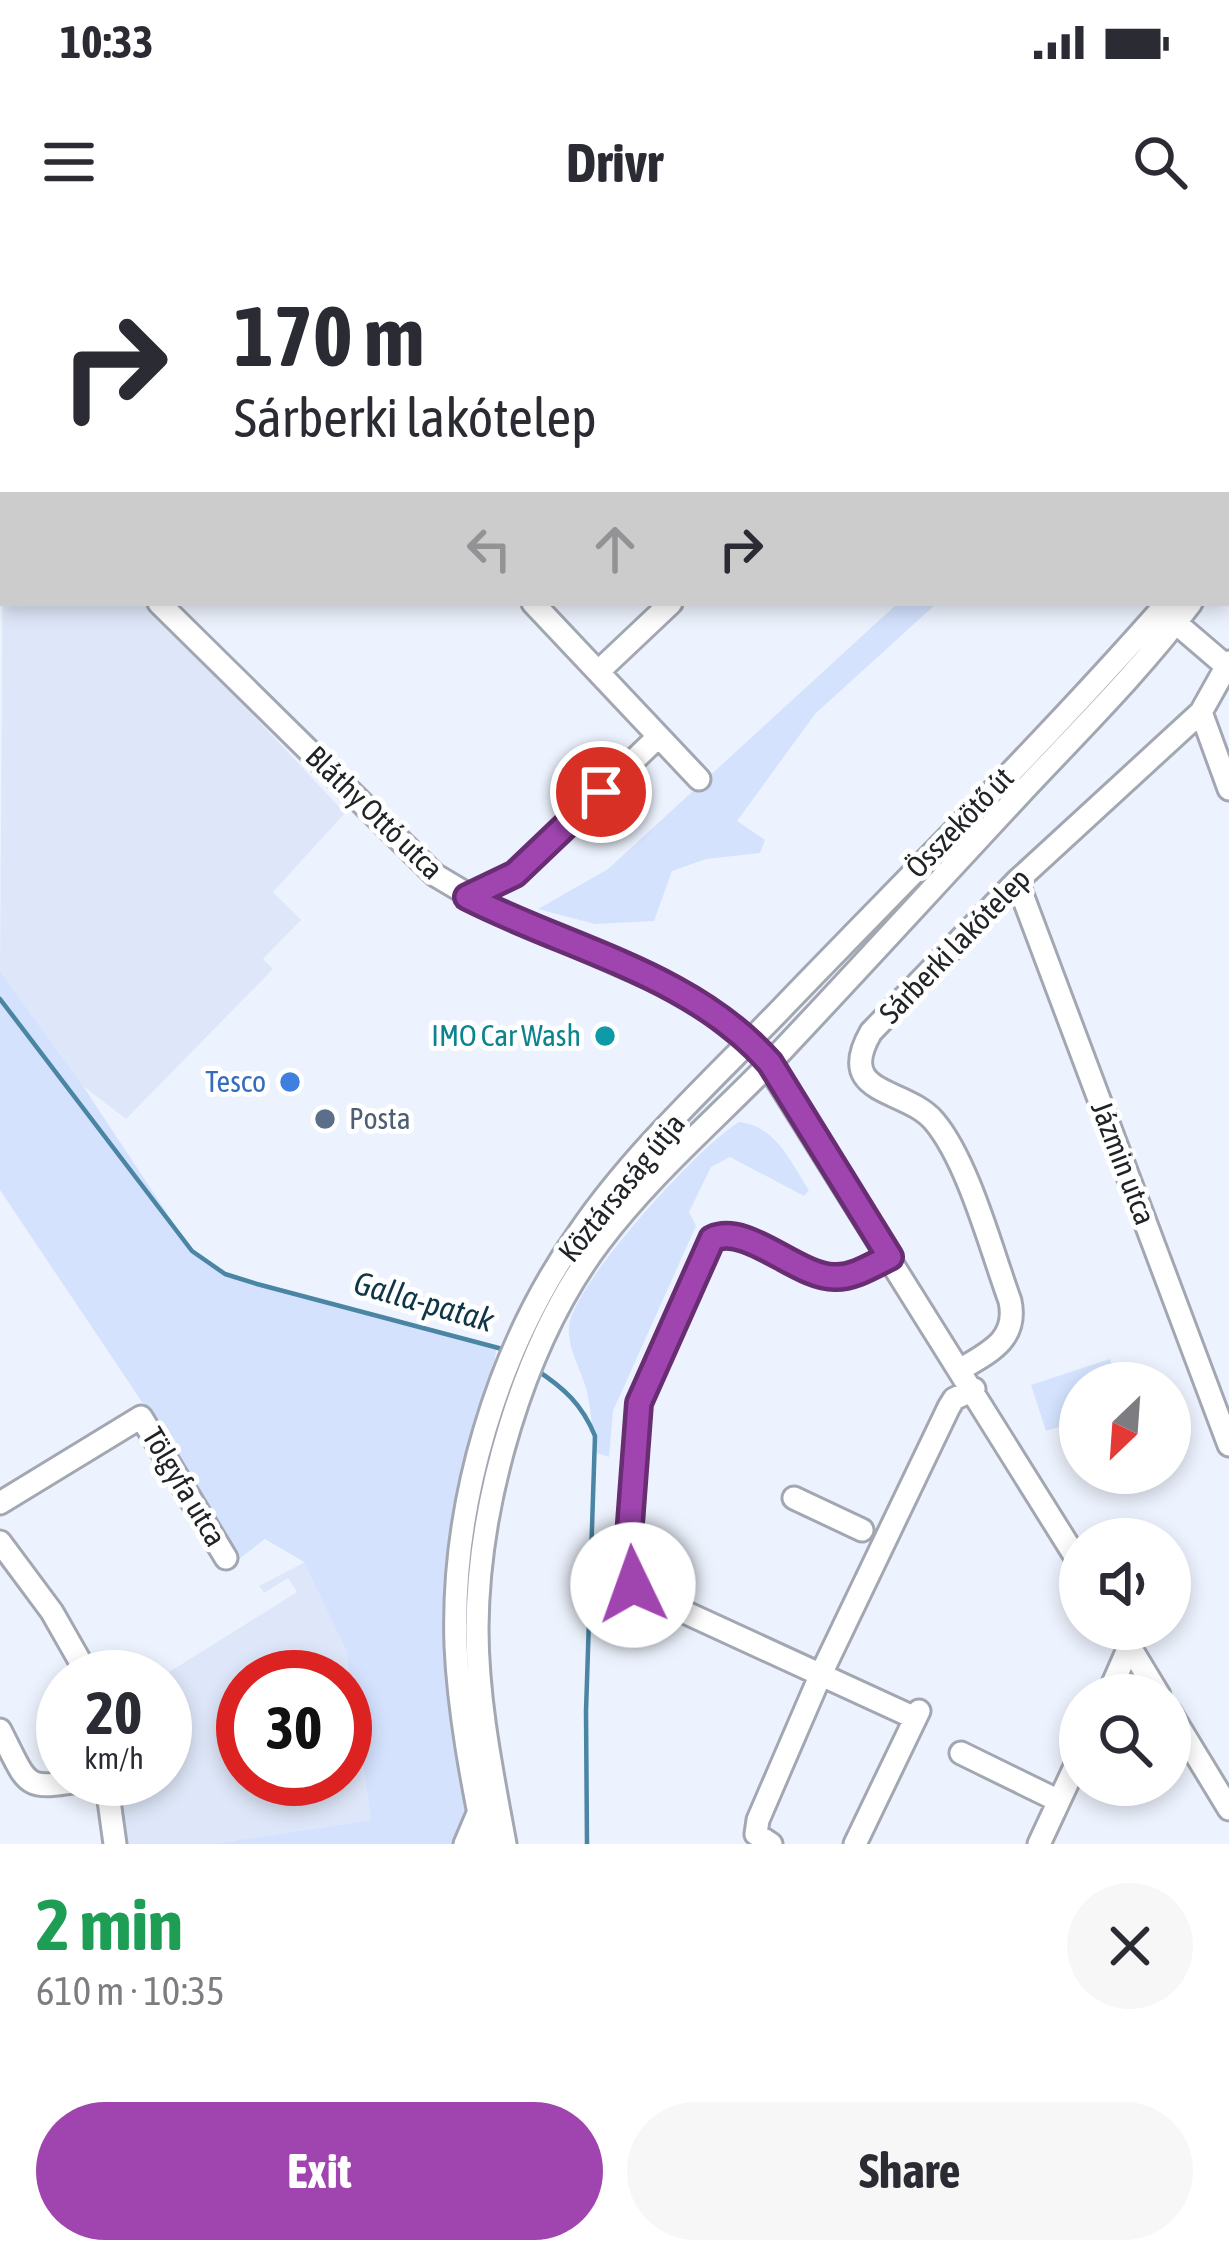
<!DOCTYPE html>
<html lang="en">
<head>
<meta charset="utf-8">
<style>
  :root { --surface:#fff; --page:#f7f7f7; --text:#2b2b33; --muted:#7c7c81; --accent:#a045b0 }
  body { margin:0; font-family:"Asap Condensed",sans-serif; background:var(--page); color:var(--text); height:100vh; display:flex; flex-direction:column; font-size:45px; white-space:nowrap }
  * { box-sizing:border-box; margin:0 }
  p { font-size:39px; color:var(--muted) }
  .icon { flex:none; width:66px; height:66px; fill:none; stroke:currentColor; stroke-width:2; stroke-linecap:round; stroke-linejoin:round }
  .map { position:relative; height:1604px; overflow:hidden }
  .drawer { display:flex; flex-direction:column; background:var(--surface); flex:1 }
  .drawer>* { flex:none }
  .guide { position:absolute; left:0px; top:0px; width:1230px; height:366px; box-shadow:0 6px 18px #0003; background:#fff; color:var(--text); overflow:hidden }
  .needle { width:78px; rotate:205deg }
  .fabs { position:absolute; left:1059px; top:1122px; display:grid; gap:24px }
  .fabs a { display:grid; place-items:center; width:132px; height:132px; border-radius:50%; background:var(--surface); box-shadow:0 6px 18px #0003; font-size:60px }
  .speed { position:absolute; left:36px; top:1410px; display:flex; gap:24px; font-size:60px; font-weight:700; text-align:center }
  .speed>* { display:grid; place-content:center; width:156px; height:156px; border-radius:50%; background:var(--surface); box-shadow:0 6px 18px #0003; line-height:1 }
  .speed small { font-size:30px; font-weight:400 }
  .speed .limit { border:18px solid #d22; background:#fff; color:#111 }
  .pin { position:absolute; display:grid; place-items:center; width:102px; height:102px; color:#fff; margin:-51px; border:6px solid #fff; border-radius:50%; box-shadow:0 3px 12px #0007 }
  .me { position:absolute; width:132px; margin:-66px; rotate:357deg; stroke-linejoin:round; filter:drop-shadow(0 0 9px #0008) }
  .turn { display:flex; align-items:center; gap:42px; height:252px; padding:0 36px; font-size:54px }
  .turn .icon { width:156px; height:156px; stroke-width:2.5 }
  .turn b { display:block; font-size:84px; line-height:102px }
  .lanes { display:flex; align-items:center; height:114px; padding:0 36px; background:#0003; justify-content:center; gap:60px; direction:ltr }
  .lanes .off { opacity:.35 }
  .round { display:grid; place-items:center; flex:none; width:126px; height:126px; border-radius:63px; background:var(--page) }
  .headline { display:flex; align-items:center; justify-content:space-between; height:204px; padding:0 36px }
  h1 { font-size:72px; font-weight:700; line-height:90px; color:#1e9e55 }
  .button { display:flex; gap:24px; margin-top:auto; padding:24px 36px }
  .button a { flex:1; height:138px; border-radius:72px; background:var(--accent); color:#fff; font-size:48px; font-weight:700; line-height:138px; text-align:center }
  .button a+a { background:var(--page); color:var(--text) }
  .status { display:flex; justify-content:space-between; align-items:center; height:84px; padding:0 60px; background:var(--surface); direction:ltr }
  .status svg { height:33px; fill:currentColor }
  header { display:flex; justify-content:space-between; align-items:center; height:156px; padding:0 36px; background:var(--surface); font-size:54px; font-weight:700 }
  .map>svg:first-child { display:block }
  .built { fill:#dee7f9; fill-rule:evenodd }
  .green { fill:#d4e2fe }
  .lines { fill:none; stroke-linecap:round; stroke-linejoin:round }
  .stream { stroke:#4a85a3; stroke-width:4.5 }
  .minor-casing { stroke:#a2a7b2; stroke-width:27 }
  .minor { stroke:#fff; stroke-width:21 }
  .route-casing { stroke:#682d72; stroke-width:30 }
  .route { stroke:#a045b0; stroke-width:21 }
  .culture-dot { fill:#0f9aa8; stroke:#fff; stroke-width:4.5 }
  .shop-dot { fill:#3f7fe0; stroke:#fff; stroke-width:4.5 }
  .service-dot { fill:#5c6f8a; stroke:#fff; stroke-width:4.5 }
  .labels { text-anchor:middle; stroke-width:10; stroke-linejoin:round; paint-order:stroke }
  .street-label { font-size:30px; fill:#212427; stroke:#fff }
  .culture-label { font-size:30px; fill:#0d838f; stroke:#fff; text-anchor:end }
  .shop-label { font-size:30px; fill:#366cbe; stroke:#fff; text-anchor:end }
  .service-label { font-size:30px; fill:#4e5e75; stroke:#fff; text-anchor:start }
  .water-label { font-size:33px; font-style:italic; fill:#0f3547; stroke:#fff }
</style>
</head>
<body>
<div class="status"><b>10:33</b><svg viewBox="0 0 49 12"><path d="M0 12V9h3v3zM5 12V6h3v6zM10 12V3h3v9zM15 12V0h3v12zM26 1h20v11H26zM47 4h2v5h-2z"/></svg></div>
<header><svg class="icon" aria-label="menu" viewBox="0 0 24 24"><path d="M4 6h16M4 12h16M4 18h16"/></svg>Drivr<svg class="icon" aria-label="search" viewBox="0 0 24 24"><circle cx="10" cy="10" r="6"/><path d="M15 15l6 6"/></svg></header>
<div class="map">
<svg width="1229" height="1604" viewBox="0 0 1229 1604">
  <rect width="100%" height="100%" fill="#edf3fe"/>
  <path class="built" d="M3,295v68h145l197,210 -72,79 28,28 -38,39 10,10 -147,150 -43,-33 -83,-115z
    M305,1322l41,88 25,170 -160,24h-95l-10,-65h59v-102h-4l136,-85 -9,-14 -24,15 -5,-7zM243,1437h102v102h-102z"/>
  <path class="green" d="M898,363h39l-122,111 -78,107 28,19 -5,13 -54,6 -34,12 -18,50 -59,3 -57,-15 70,-40z
    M0,731l83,115 109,165 33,23 32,10 240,61 -39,249 27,250h-274l160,-24 -25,-170 -42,-88 -39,-23 -26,20 -93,-151 -146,-218z
    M739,882c37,4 51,39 70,68l-5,6 -74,-39 -19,10 -22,45 7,14 -83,185 -4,46 -15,-5c-2,-18 -2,-37 -6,-55 -4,-25 -21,-45 -19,-71 5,-43 131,-181 170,-204z
    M1110,1119l8,24h-38v37l-34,11 -15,-46z"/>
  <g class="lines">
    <path class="stream" d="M0,759l192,252 33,23 32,10 249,66
      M535,1129c29,19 47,35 60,67l-9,275 1,133"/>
    <g class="minor-casing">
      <path id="minor" d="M1099,0l2,3
        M234,3l3,-3
        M692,3l3,-3
        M1053,3l3,-3
        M0,200l3,4
        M0,265l3,-4
        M1227,275l2,-3
        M1227,315l2,-3
        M159,363l276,272 59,35 168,73 40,22 57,46 321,513
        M533,363l166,176
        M1172,372l4,11 49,42
        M599,431l72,-68
        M1201,472l28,77
        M1017,641l212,564
        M467,657l48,-23 143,-137
        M890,1017c-17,8 -36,20 -54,20 -38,2 -89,-55 -123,-38l-74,164 -11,172 15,18 272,125
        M961,1129c29,-17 57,-30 49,-68 -19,-52 -42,-140 -76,-180 -29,-34 -100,-25 -63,-89l146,-151 184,-169 28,-50
        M794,1258l68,32
        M0,1263l141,-86 85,141
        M0,1302l52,70 37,65
        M1119,1389l40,66
        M1108,1455l21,-48
        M1170,1472l59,97
        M0,1490c31,61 22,60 92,49
        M961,1513l98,48
        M106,1539l9,65
        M465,1604l14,-33
        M485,1604c-13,-64 -26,-132 -29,-198 -5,-141 41,-297 122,-412 57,-84 137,-156 207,-229 128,-133 260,-263 382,-402
        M505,1604c-13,-71 -28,-143 -28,-216 1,-126 46,-284 122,-385 51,-68 116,-123 175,-184 83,-88 165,-178 247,-266 58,-62 119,-122 170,-190
        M771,1604l-15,-10 2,-14 63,-146 128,-267 5,-8 20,-10
        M855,1604l64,-133
        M1039,1604l41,-88"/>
    </g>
    <use href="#minor" class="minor"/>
  </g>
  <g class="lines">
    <g class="route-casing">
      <path id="route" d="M601,552l-86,82 -48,23c102,52 225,77 303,166l120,194c-17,8 -35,20 -54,20 -37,2 -89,-55 -124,-38l-73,164 -12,160 6,22"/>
    </g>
    <use href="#route" class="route"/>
  </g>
  <circle class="culture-dot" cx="605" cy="796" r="12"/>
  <circle class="shop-dot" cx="290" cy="842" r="12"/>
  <circle class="service-dot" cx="325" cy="879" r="12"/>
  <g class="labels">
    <g class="street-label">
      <text transform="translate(374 573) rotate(44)" y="10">Bláthy Ottó utca</text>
      <text transform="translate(960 583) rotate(-46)" y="10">Összekötő út</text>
      <text transform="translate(955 706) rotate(-46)" y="10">Sárberki lakótelep</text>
      <text transform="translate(1123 923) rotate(69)" y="10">Jázmin utca</text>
      <text transform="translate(622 948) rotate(-51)" y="10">Köztársaság útja</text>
      <text transform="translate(184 1247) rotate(59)" y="10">Tölgyfa utca</text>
    </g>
    <g class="culture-label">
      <text x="581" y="806">IMO Car Wash</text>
    </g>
    <g class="shop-label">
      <text x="266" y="852">Tesco</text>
    </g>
    <g class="service-label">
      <text x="349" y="889">Posta</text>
    </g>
    <g class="water-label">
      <text transform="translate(424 1061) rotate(16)" y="12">Galla-patak</text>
    </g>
  </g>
</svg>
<div class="fabs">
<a><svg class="needle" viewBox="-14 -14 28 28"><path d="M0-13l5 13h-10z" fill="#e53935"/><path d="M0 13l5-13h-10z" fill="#7c7c81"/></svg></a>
<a><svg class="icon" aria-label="sound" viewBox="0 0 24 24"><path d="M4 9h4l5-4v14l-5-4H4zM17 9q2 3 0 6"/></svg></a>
<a><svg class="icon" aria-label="search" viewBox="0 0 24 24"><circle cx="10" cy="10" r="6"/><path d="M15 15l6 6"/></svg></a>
</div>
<div class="speed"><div>20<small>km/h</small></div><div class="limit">30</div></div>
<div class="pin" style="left:601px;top:552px;background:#d93025"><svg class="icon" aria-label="arrive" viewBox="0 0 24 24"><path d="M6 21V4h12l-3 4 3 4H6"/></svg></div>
<svg class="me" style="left:633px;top:1345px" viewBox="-20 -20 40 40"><circle r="19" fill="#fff"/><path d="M0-13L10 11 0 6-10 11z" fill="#a045b0"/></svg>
<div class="guide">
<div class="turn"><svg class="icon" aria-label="right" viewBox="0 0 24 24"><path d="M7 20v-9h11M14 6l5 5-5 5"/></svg><div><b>170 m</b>Sárberki lakótelep</div></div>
<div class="lanes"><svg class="icon off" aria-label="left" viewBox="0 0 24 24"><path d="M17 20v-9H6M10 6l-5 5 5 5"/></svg><svg class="icon off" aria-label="ahead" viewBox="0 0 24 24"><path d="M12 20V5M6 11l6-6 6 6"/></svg><svg class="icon" aria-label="right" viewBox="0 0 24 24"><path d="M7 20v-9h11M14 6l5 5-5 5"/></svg></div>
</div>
</div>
<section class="drawer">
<div class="headline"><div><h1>2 min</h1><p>610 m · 10:35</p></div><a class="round"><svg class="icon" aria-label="close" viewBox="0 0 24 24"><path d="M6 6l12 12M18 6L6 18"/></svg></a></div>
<div class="button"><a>Exit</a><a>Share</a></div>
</section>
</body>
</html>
